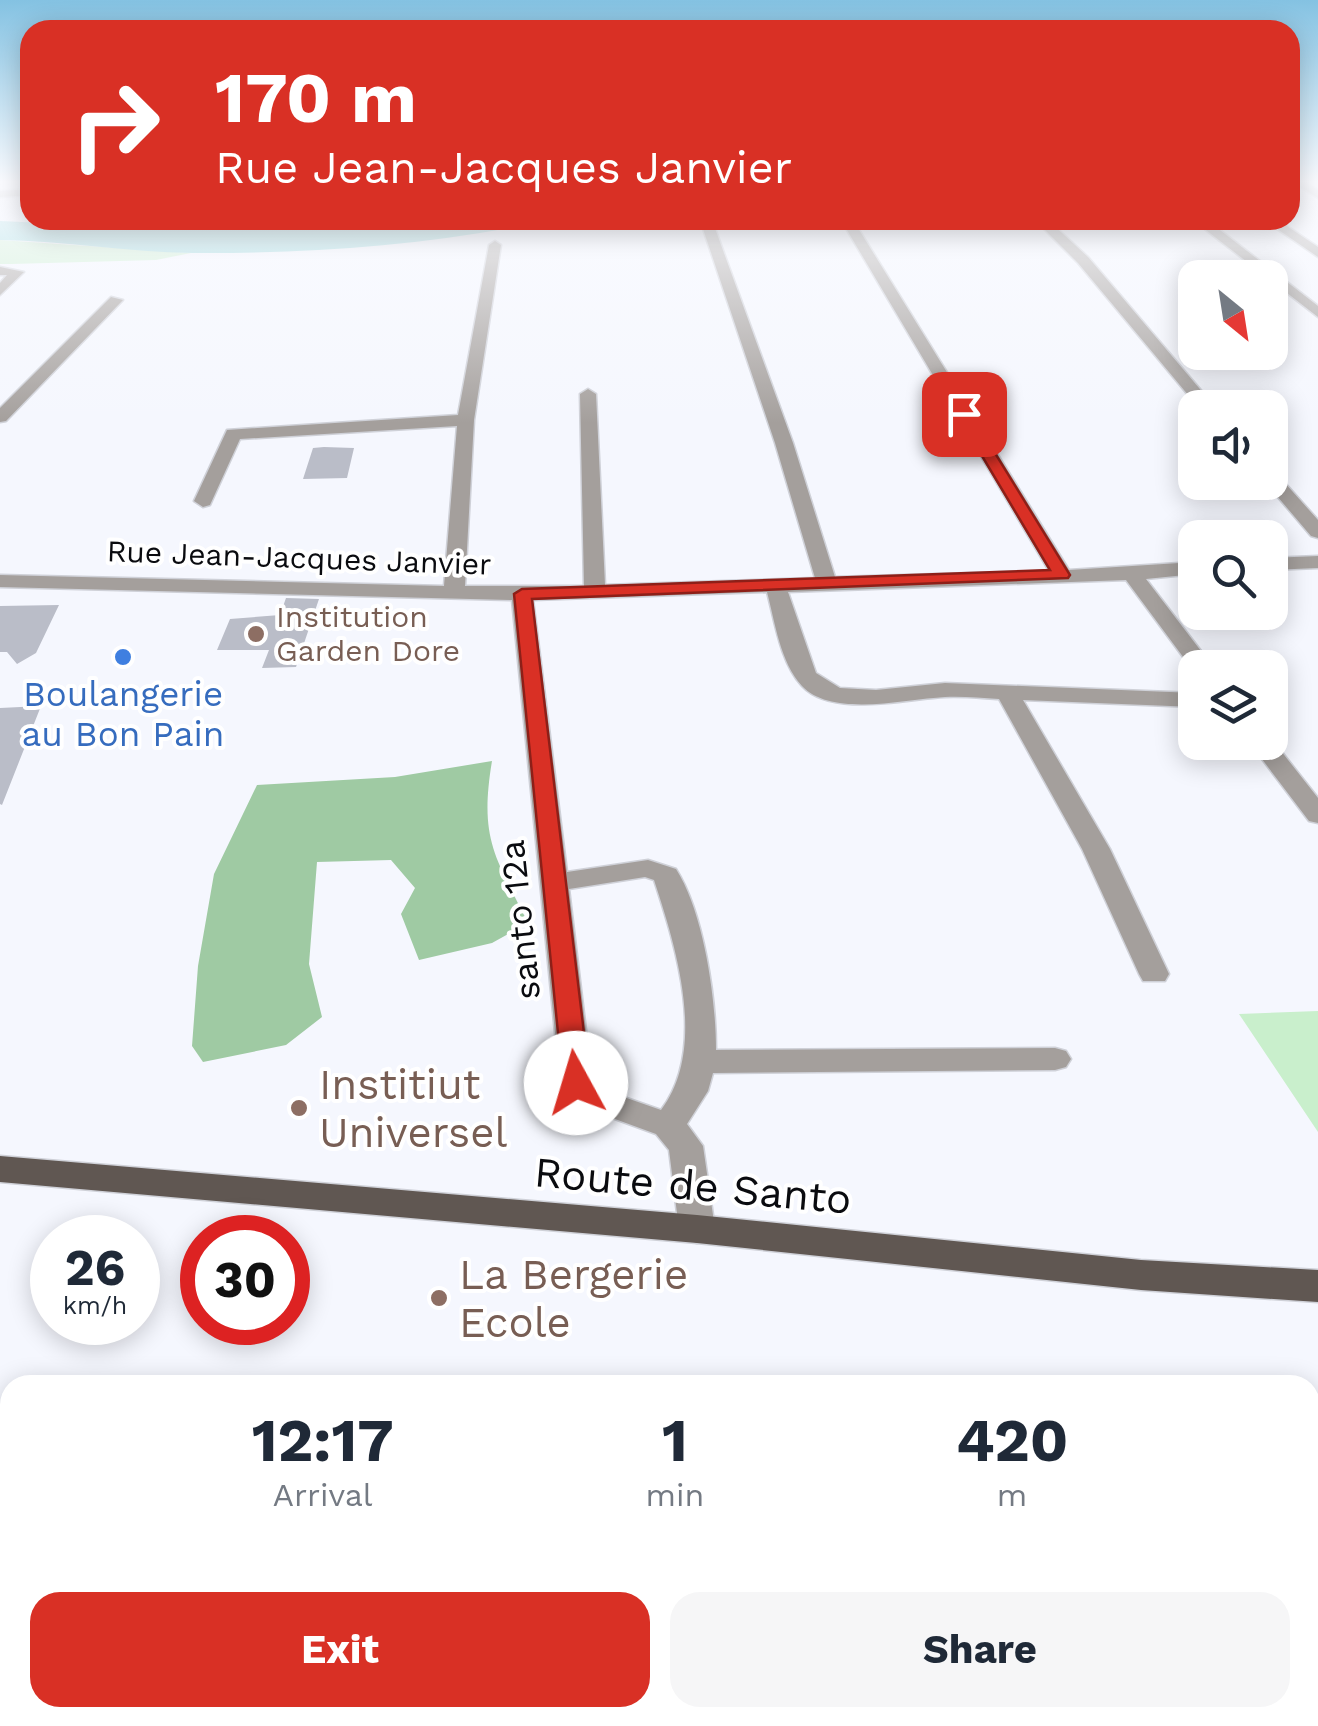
<!DOCTYPE html>
<html lang="en">
<head>
<meta charset="utf-8">
<style>
  :root { --surface:#fff; --page:#f6f6f7; --text:#1f2937; --muted:#747a83; --accent:#d93025 }
  body { margin:0; font-family:"Work Sans",sans-serif; background:var(--page); color:var(--text); height:100vh; display:flex; flex-direction:column; font-size:38px; white-space:nowrap }
  * { box-sizing:border-box; margin:0 }
  p { font-size:32px; color:var(--muted) }
  .icon { flex:none; width:55px; height:55px; fill:none; stroke:currentColor; stroke-width:2; stroke-linecap:round; stroke-linejoin:round }
  .map { position:relative; flex:1; overflow:hidden }
  .side { position:absolute; left:0px; top:1375px; width:1320px; height:352px; display:flex; flex-direction:column; background:var(--surface); border-radius:30px 30px 0 0; box-shadow:0 5px 25px #0003 }
  .side>* { flex:none }
  .guide { position:absolute; left:20px; top:20px; width:1280px; height:210px; border-radius:30px; box-shadow:0 5px 25px #0003; background:#d93025; color:#fff; overflow:hidden }
  .needle { width:65px; rotate:150deg }
  .buttons { position:absolute; left:1178px; top:260px; display:grid; gap:20px }
  .buttons a { display:grid; place-items:center; width:110px; height:110px; border-radius:20px; background:var(--surface); box-shadow:0 5px 25px #0003; font-size:50px }
  .speed { position:absolute; left:30px; top:1215px; display:flex; gap:20px; font-size:50px; font-weight:700; text-align:center }
  .speed>* { display:grid; place-content:center; width:130px; height:130px; border-radius:50%; background:var(--surface); box-shadow:0 5px 25px #0003; line-height:1 }
  .speed small { font-size:25px; font-weight:400 }
  .speed .limit { border:15px solid #d22; background:#fff; color:#111 }
  .pin { position:absolute; display:grid; place-items:center; width:85px; height:85px; color:#fff; margin:-42px; border-radius:20px; box-shadow:0 5px 15px #0006 }
  .me { position:absolute; width:110px; margin:-55px; rotate:354deg; stroke-linejoin:round; filter:drop-shadow(0 0 8px #0008) }
  .turn { display:flex; align-items:center; gap:35px; height:210px; padding:0 30px; font-size:45px }
  .turn .icon { width:130px; height:130px; stroke-width:2.5 }
  .turn b { display:block; font-size:70px; line-height:85px }
  .eta { display:flex; justify-content:space-evenly; align-items:center; height:170px; text-align:center }
  .eta b { font-size:60px; font-weight:700; line-height:70px }
  .action { display:flex; gap:20px; margin-top:auto; padding:20px 30px }
  .action a { flex:1; height:115px; border-radius:30px; background:var(--accent); color:#fff; font-size:40px; font-weight:700; line-height:115px; text-align:center }
  .action a+a { background:var(--page); color:var(--text) }
  .map>svg:first-child { display:block }
  .green { fill:#c9efcc }
  .forest { fill:#9fcaa3 }
  .water { fill:#8fd6da }
  .building { fill:#babdc8 }
  .lines { fill:none; stroke-linecap:round; stroke-linejoin:round }
  .minor-casing { stroke:#cfd1d8; stroke-width:3 }
  .primary-casing { stroke:#cfd1d8; stroke-width:3 }
  .minor { fill:#a49f9c; fill-rule:evenodd }
  .primary { fill:#605752; fill-rule:evenodd }
  .route { fill:#d93025; stroke:#8d1f18; stroke-width:2.5 }
  .education-dot { fill:#8d6e63; stroke:#fff; stroke-width:4 }
  .shop-dot { fill:#3f7fe0; stroke:#fff; stroke-width:4 }
  .labels { text-anchor:middle; stroke-width:8; stroke-linejoin:round; paint-order:stroke }
  .far-street-label { font-size:30px; fill:#0a0b0f; stroke:#fff }
  .far-education-label { font-size:30px; fill:#785e54; stroke:#fff; text-anchor:start }
  .shop-label { font-size:35px; fill:#366cbe; stroke:#fff }
  .street-label { font-size:35px; fill:#0a0b0f; stroke:#fff }
  .near-education-label { font-size:42px; fill:#785e54; stroke:#fff; text-anchor:start }
  .near-street-label { font-size:42px; fill:#0a0b0f; stroke:#fff }
</style>
</head>
<body>
<div class="map">
<svg width="1318" height="1726" viewBox="0 0 1318 1726">
  <rect width="100%" height="100%" fill="#f5f7fe"/>
  <path class="green" d="M0,240l191,13 -35,7 -145,4h-11z
    M1318,1011v121l-79,-118z"/>
  <path class="forest" d="M492,761c-13,78 3,95 36,162l-36,20 -73,17 -18,-46 14,-26 -24,-28 -74,2 -8,102 13,53 -36,28 -83,17 -11,-16 6,-80 16,-92 43,-89 138,-8z"/>
  <path class="water" d="M415,220h136c-118,25 -239,34 -359,33 -64,-1 -128,-12 -192,-13v-19l157,7z"/>
  <path class="building" d="M324,447l30,1 -7,30 -44,1 10,-31z
    M286,598l33,1 -23,68 -34,1 7,-18h-52l13,-31 50,-4z
    M59,605l-23,48 -19,11 -10,-12h-7v-46z
    M41,706l-39,99 -2,-1v-96z"/>
  <g class="lines">
    <g class="minor-casing">
      <path id="minor" d="M1291,181h13l14,9v8z
        M30,189v6l-30,2v-6z
        M700,220h12l81,223 42,134 214,-6 -208,-351h12l216,350 126,-8v12l-49,5 68,89h-19v5l-69,-93 -338,12 28,81 24,15 36,2 69,-7 250,10v14l-172,-7 87,149 59,125 -4,7h-22l-4,-7 -57,-125 -83,-150c-18,-1 -37,-3 -54,-2 -39,2 -113,21 -143,-11 -22,-24 -27,-64 -35,-94l-234,8 34,272 81,-12 28,9c28,44 40,130 40,181l339,-2 11,3 5,8 -5,8 -11,3 -342,3 -5,18 -21,33 16,22 12,83 -5,10 -13,4 -13,-4 -5,-10 -10,-79 -13,-16 -82,-30 -14,-21 -48,-483 -512,-13v-12l444,11 13,-160 -217,13 -30,66 -7,2 -9,-6 33,-71 231,-15 31,-170 6,-4 6,4 -27,175 -9,166h119l-4,-192 8,-5 8,5 9,191 210,-7 -40,-135zM645,877l9,3c22,67 54,168 7,230l-63,-22 -6,-8 -23,-191z
        M1035,220h13l40,37 128,151h-17l-121,-145z
        M1193,220h14l111,86v11z
        M1264,220h14l40,27v10z
        M0,267l24,5 -24,23v-12l7,-8h-7z
        M111,297l12,3 -117,121 -6,1v-14z
        M1270,472l6,1 42,47v18l-7,-2 -46,-54h5z
        M1318,556v12l-48,2v-12z
        M1270,737l48,61v25l-9,-2 -60,-79h21z"/>
    </g>
    <g class="primary-casing">
      <path id="primary" d="M0,1156l697,59 444,45 177,10v32l-177,-12 -444,-47 -697,-61z"/>
    </g>
    <use href="#minor" class="minor"/>
    <use href="#primary" class="primary"/>
  </g>
  <linearGradient id="sky" x2="0" y2="1"><stop stop-color="#84c2e2"/><stop offset="0.43" stop-color="#fafbff"/><stop offset="1" stop-color="#fafbff" stop-opacity="0"/></linearGradient>
  <rect width="1318" height="423" fill="url(#sky)"/>
  <path class="route" d="M964,409l7,5 99,161 -2,3 -536,21 58,484 -4,7h-19l-4,-7 -49,-489 8,-5 528,-19 -93,-156z"/>
  <g class="education-dot">
    <circle cx="256" cy="634" r="10"/>
    <circle cx="299" cy="1108" r="10"/>
    <circle cx="439" cy="1298" r="10"/>
  </g>
  <circle class="shop-dot" cx="123" cy="657" r="10"/>
  <g class="labels">
    <g class="far-street-label">
      <text transform="translate(299 558) rotate(2)" y="10">Rue Jean-Jacques Janvier</text>
    </g>
    <g class="far-education-label">
      <text x="276" y="627">Institution<tspan x="276" dy="34">Garden Dore</tspan></text>
    </g>
    <g class="shop-label">
      <text x="123" y="706">Boulangerie<tspan x="123" dy="40">au Bon Pain</tspan></text>
    </g>
    <g class="street-label">
      <text transform="translate(520 920) rotate(-96)" y="12">santo 12a</text>
    </g>
    <g class="near-education-label">
      <text x="319" y="1099">Institiut<tspan x="319" dy="48">Universel</tspan></text>
      <text x="459" y="1289">La Bergerie<tspan x="459" dy="48">Ecole</tspan></text>
    </g>
    <g class="near-street-label">
      <text transform="translate(693 1185) rotate(5)" y="15">Route de Santo</text>
    </g>
  </g>
</svg>
<div class="buttons">
<a><svg class="needle" viewBox="-14 -14 28 28"><path d="M0-13l5 13h-10z" fill="#e53935"/><path d="M0 13l5-13h-10z" fill="#747a83"/></svg></a>
<a><svg class="icon" aria-label="sound" viewBox="0 0 24 24"><path d="M4 9h4l5-4v14l-5-4H4zM17 9q2 3 0 6"/></svg></a>
<a><svg class="icon" aria-label="search" viewBox="0 0 24 24"><circle cx="10" cy="10" r="6"/><path d="M15 15l6 6"/></svg></a>
<a><svg class="icon" aria-label="layers" viewBox="0 0 24 24"><path d="M12 4l9 5-9 5-9-5zM3 14l9 5 9-5"/></svg></a>
</div>
<div class="speed"><div>26<small>km/h</small></div><div class="limit">30</div></div>
<div class="pin" style="left:964px;top:414px;background:#d93025"><svg class="icon" aria-label="arrive" viewBox="0 0 24 24"><path d="M6 21V4h12l-3 4 3 4H6"/></svg></div>
<svg class="me" style="left:576px;top:1083px" viewBox="-20 -20 40 40"><circle r="19" fill="#fff"/><path d="M0-13L10 11 0 6-10 11z" fill="#d93025"/></svg>
<div class="guide">
<div class="turn"><svg class="icon" aria-label="right" viewBox="0 0 24 24"><path d="M7 20v-9h11M14 6l5 5-5 5"/></svg><div><b>170 m</b>Rue Jean-Jacques Janvier</div></div>
</div>
<section class="side">
<div class="eta">
<div><b>12:17</b><p>Arrival</p></div>
<div><b>1</b><p>min</p></div>
<div><b>420</b><p>m</p></div>
</div>
<div class="action"><a>Exit</a><a>Share</a></div>
</section>
</div>
</body>
</html>
